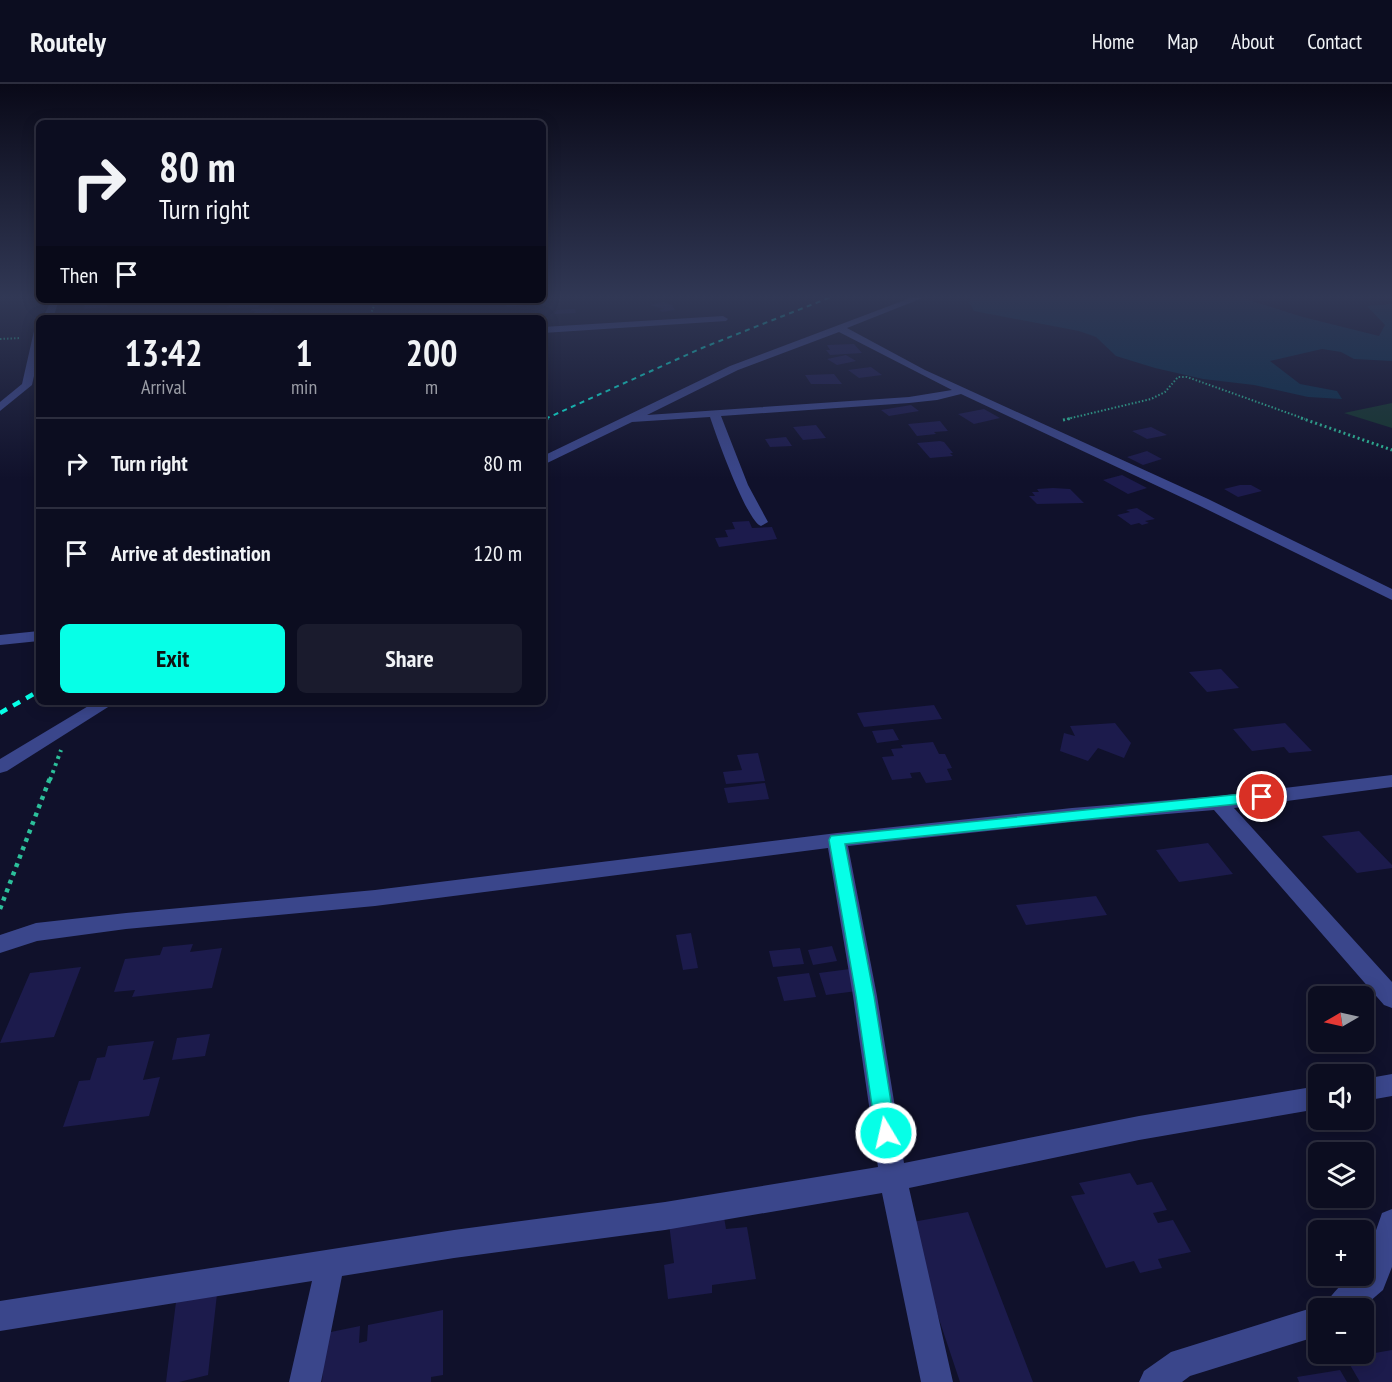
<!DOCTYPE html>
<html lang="en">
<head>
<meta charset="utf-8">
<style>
  :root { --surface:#0c0d20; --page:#1a1b2d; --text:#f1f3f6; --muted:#9a9ca5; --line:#2c2d3e; --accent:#06ffe7 }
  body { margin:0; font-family:"PT Sans Narrow",sans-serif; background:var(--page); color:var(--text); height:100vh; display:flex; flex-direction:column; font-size:22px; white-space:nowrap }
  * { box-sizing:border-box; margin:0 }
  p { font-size:20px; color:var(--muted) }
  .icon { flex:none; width:33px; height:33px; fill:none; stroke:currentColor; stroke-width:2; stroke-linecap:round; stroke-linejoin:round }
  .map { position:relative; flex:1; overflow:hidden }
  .sheet { position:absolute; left:36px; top:231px; width:510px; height:390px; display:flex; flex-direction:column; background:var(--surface); border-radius:9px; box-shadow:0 3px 15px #0003,0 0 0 2px var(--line) }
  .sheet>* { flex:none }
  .hud { position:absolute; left:36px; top:36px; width:510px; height:183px; border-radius:9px; box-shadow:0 3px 15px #0003,0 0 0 2px var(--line); background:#0c0d20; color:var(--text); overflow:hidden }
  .needle { width:39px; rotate:261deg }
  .tools { position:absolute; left:1308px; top:902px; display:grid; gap:12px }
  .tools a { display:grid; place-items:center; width:66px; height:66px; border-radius:9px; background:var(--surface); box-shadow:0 3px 15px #0003,0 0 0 2px var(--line); font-size:30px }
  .pin { position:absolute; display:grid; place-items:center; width:51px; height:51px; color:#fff; margin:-26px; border:3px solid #fff; border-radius:50%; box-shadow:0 2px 6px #0007 }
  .me { position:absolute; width:66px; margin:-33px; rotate:351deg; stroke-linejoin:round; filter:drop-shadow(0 0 4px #0008) }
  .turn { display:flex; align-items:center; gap:21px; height:126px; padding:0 24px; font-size:27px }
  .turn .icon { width:78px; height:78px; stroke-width:2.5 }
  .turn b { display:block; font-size:42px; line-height:51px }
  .then { display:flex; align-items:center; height:57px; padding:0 24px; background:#0003; gap:12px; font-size:22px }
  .eta { display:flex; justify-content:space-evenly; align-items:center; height:102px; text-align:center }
  .eta b { font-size:36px; font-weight:800; line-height:42px }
  .button { display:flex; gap:12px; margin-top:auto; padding:12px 24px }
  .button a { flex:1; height:69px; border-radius:9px; background:var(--accent); color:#111; font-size:24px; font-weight:800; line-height:69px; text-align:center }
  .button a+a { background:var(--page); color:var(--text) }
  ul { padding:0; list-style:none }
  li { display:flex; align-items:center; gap:18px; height:90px; padding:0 24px; border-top:2px solid var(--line) }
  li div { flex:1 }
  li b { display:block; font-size:22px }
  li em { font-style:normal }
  header { display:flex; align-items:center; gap:36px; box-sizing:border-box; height:84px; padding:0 30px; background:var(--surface); border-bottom:2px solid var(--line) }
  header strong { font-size:28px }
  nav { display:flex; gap:33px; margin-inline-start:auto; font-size:21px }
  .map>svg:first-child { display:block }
  .green { fill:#13352d }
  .water { fill:#092e4b }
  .building { fill:#1c1b4c }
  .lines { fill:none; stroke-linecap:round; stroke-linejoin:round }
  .path-far3 { stroke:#2cc09b; stroke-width:2; stroke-dasharray:1.5 2; stroke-linecap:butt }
  .path-far2 { stroke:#2cc09b; stroke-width:3; stroke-dasharray:2 3; stroke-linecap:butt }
  .path-far1 { stroke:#2cc09b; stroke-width:4; stroke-dasharray:3 4.5; stroke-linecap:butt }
  .path { stroke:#2cc09b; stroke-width:4.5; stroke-dasharray:4 5; stroke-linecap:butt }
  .minor { fill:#3a468b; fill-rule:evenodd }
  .rail-far2 { stroke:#06ffe7; stroke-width:2; stroke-dasharray:5 4.5; stroke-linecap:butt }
  .rail-far1 { stroke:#06ffe7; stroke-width:3; stroke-dasharray:7 5; stroke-linecap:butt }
  .rail { stroke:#06ffe7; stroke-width:4.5; stroke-dasharray:8 7; stroke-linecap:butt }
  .route { fill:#06ffe7; stroke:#04a696; stroke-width:1.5 }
</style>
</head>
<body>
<header>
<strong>Routely</strong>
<nav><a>Home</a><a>Map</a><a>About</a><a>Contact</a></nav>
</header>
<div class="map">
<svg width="1392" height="1298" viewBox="0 0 1392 1298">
  <rect width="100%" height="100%" fill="#10112b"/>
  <path class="green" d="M1392,319v25l-48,-15z"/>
  <path class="water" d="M973,213h266l64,20 76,19 6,-11 -18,-19 25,-2v57l-38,-2 -13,-7 -19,-3 -52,12 30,23 37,7 5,8 -34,-2 -54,-12 -51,-6 -48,-11 -39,-12 -20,-19 -17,-6 -105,-20 -5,-9z"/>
  <path class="building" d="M339,216l-6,4 -25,1 2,-4 6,1 1,-2z
    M518,216h4l3,5 -18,2 -3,-6z
    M108,217l-1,6 -23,2 1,-5z
    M232,217h28l2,1 -4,5 -31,1z
    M663,218l9,3 3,5 -13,2 -3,-2 5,-1 -14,-4z
    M272,224l3,1 -5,4 9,-1 -2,4h-19l-5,-1 2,-4 -5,1 2,-3z
    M575,225l1,4 -22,1 3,-4z
    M494,229l-1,5 -22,-1v-3z
    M854,260l8,9 -32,2 -4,-5h4l-3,-5z
    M846,271l10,6 -19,4 -10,-6z
    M871,283l11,8 -23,3 -11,-8z
    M834,290l8,10h-31l-6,-9z
    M911,321l8,6 -30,5 -8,-6z
    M984,325l16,9 -26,6 -16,-10z
    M940,337l8,10 -14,1 2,2 -19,2 -9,-12z
    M816,341l10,13 -23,2 -10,-13z
    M1151,343l16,8 -20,4 -15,-8z
    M786,353l6,9 -22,1 -5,-8z
    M940,357l4,1 9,11h-3l3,3 -23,2 -13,-15z
    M1147,367l15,8 -19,6 -16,-8z
    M1122,391l25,13 -19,6 -25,-14z
    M1240,401h11l11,6 -24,6 -14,-8z
    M1053,404l17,1 14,14 -47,1 -8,-8h6l-3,-4h7l-2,-3z
    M1137,424l18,11 -10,2 4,2 -7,2 -3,-2 -8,2 -14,-10 13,-3 -4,-2z
    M749,437l3,7 20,-1 5,12 -58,8 -4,-9 13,-1 -3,-7 10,-1 -3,-7z
    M1221,585l18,19 -32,4 -18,-20z
    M934,621l8,14 -78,8 -7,-14z
    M1115,639l16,20 -7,15 -26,-10 -10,13 -28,-10 4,-18 11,3 -5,-10z
    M1285,639l27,28 -23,2 -5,-6 -32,4 -19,-22z
    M893,645l6,11 -22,3 -5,-12z
    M933,658l6,12h6l7,14 -5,1 5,11 -26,3 -6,-11 -10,1 2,5 -20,2 -10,-23 12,-1 -3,-7 12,-1 -2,-3z
    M758,669l7,28 -39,3 -3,-12 19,-2 -5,-15z
    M765,699l4,16 -41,4 -4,-15z
    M1359,747l33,34v3l-35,5 -35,-37z
    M1208,759l25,31 -54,8 -23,-32z
    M1096,812l11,19 -81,10 -10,-20z
    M691,849l7,35 -15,2 -7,-35z
    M193,860l-3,8 32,-4 -10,40 -80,9 3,-7 -21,2 11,-33 35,-4 3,-8z
    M832,862l5,15 -24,4 -5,-15z
    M800,864l4,16 -31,3 -4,-16z
    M81,883l-27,70 -54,6 30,-70z
    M850,885l7,22 -31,4 -7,-22z
    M809,889l7,24 -32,4 -7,-24z
    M210,950l-5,22 -33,4 5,-22z
    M154,957l-11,39 17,-3 -11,39 -86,11 16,-46 11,-1 7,-22 8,-1 3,-11z
    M1130,1089l7,12 15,-3 15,28 -14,3 5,10 15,-3 18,32 -33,7 4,9 -22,5 -6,-12 -28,7 -35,-72 14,-2 -6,-11z
    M968,1128l65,170h-73l-53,-159z
    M724,1133l2,12 21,-2 9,52 -44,6v8l-44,6 -4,-34 10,-2 -5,-39z
    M218,1201l-10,90 -29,7h-13l11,-88z
    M443,1226v65l-12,2v5h-109l4,-49 34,-7 -1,17 8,-2 1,-16z
    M1392,1266v32h-32l-14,-24z
    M1340,1286l7,12h-48l-2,-5z"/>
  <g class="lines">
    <path class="path-far3" d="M369,234l5,-12 -1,-6
      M0,255l21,-1
      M1067,335l84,-20 14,-7 13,-15h9l118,42"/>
    <path class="path-far2" d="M1301,334l91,32
      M1063,336l10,-2"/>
    <path class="path-far1" d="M50,696l11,-30"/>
    <path class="path" d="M0,825l50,-131"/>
    <path class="minor" d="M913,213h12l-78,31 78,42 283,129 184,90v11l-194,-95 -237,-111 -24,6 -28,3 -188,13 27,69 20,37 -7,4c-14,-4 -45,-91 -51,-109l-78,5 -89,43v-9l187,-90zM839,248l113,58 -43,7 -262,18 91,-45z
      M51,216h8l-6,18h-10z
      M723,232l5,3 -2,2 -183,12v-6z
      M39,244v25l-7,32 -32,26v-9l22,-18 12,-53z
      M39,547v10l-39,4v-10z
      M95,618h21l-109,69 -7,2v-14z
      M1392,691v12l-158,21 158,174v26l-8,-3 -170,-195 -142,12 -224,24 29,150 27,167 235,-47 179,-30v23l-179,31 -230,48 44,194h-32l-39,-189 -217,37 -211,28 -112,18 -21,106h-32l23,-101 -312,50v-30l454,-71 211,-28 213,-35 -25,-171 -25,-148 -453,58 -249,23 -89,12 -37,12v-18l36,-12 90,-10 249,-23 462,-57 235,-25 147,-12z
      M1392,990v22l-28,5v-22z
      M1392,1125v58l-9,23 -21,18h-38c6,-14 24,-33 40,-33v-10l18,-52z
      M1318,1222l5,2h-5v28l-128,40 -8,6h-43l5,-11 27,-19z"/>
    <path class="rail-far2" d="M545,335l157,-71 129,-51"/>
    <path class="rail-far1" d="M543,336l5,-2"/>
    <path class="rail" d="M0,629l39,-22"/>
  </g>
  <linearGradient id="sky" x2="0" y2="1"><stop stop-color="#090918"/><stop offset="0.54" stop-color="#313855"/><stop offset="1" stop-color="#313855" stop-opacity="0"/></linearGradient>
  <rect width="1392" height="395" fill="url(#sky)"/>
  <path class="route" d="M1262,708l7,5 -2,4 -422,43 29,152 22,137 -3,6 -7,3 -7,-3 -3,-6 -20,-137 -27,-156 2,-4z"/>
</svg>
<div class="tools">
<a><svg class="needle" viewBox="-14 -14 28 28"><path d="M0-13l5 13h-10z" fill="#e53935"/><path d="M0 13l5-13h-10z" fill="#9a9ca5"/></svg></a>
<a><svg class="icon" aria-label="sound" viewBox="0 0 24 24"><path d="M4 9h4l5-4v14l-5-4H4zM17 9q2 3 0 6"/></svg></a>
<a><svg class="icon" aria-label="layers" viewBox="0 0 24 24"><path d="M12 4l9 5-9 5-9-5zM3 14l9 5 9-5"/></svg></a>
<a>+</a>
<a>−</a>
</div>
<div class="pin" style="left:1262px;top:713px;background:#d93025"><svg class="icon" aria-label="arrive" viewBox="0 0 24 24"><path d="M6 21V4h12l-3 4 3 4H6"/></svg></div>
<svg class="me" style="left:886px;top:1049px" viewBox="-20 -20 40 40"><circle r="17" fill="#06ffe7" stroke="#fff" stroke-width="3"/><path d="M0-11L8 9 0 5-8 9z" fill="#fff"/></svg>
<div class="hud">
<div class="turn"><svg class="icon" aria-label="right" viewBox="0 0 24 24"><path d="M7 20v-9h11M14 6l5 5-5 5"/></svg><div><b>80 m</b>Turn right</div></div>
<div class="then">Then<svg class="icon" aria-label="arrive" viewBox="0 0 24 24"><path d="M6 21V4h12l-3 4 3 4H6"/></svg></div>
</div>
<section class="sheet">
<div class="eta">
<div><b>13:42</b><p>Arrival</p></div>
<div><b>1</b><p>min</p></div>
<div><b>200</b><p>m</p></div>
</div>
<ul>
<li><svg class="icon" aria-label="right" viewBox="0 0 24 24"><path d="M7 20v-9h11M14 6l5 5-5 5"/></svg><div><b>Turn right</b></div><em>80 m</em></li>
<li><svg class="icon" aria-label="arrive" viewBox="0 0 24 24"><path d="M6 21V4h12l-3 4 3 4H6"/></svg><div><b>Arrive at destination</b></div><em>120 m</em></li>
</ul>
<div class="button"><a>Exit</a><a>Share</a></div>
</section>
</div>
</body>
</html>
